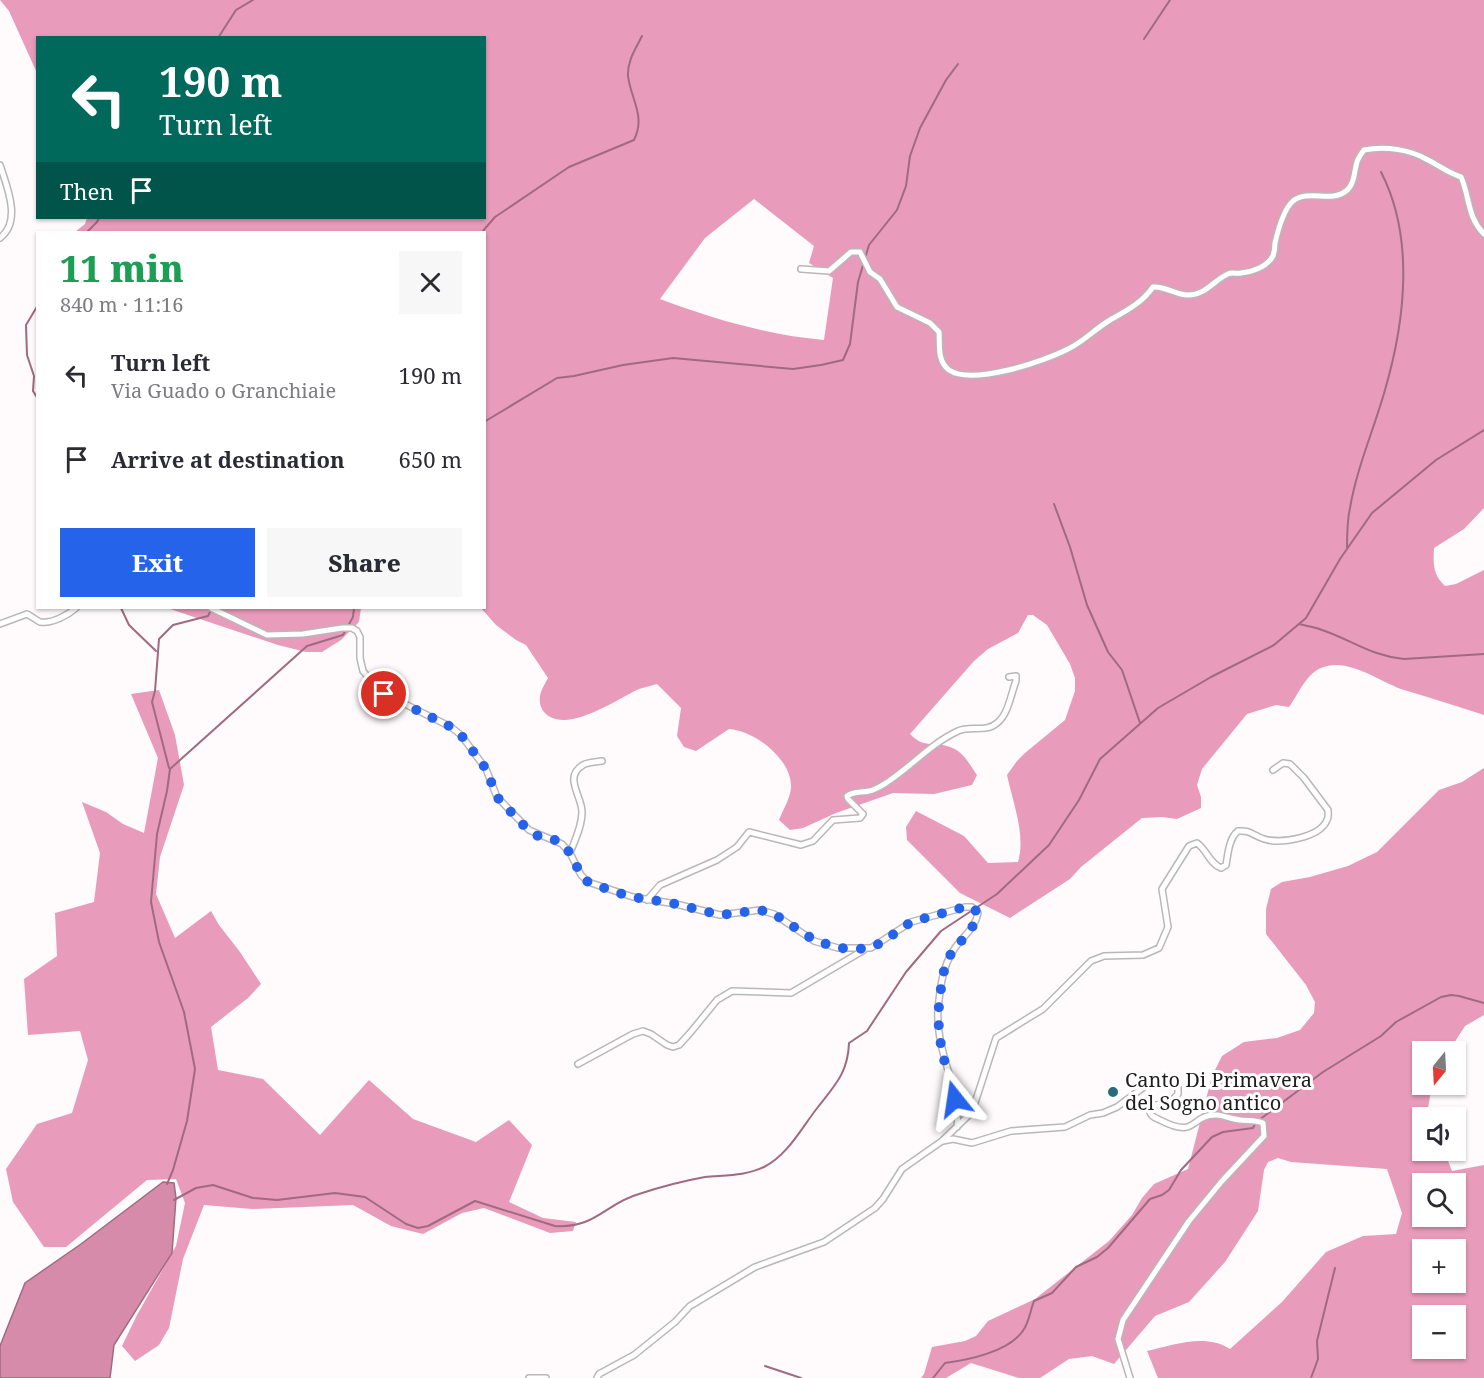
<!DOCTYPE html>
<html lang="en">
<head>
<meta charset="utf-8">
<style>
  :root { --surface:#fff; --page:#f7f7f7; --text:#2b2b33; --muted:#7c7c81; --accent:#2563eb }
  body { margin:0; font-family:"Noto Serif",serif; background:var(--page); color:var(--text); height:100vh; display:flex; flex-direction:column; font-size:22px; white-space:nowrap }
  * { box-sizing:border-box; margin:0 }
  p { font-size:20px; color:var(--muted) }
  .icon { flex:none; width:33px; height:33px; fill:none; stroke:currentColor; stroke-width:2; stroke-linecap:round; stroke-linejoin:round }
  .map { position:relative; flex:1; overflow:hidden }
  .side { position:absolute; left:36px; top:231px; width:450px; height:378px; display:flex; flex-direction:column; background:var(--surface); border-radius:0px; box-shadow:0 2px 4px #0004 }
  .side>* { flex:none }
  .top-card { position:absolute; left:36px; top:36px; width:450px; height:183px; border-radius:0px; box-shadow:0 2px 4px #0004; background:#00695c; color:#fff; overflow:hidden }
  .needle { width:39px; rotate:198deg }
  .controls { position:absolute; left:1412px; top:1041px; display:grid; gap:12px }
  .controls a { display:grid; place-items:center; width:54px; height:54px; border-radius:0px; background:var(--surface); box-shadow:0 2px 4px #0004; font-size:30px }
  .pin { position:absolute; display:grid; place-items:center; width:51px; height:51px; color:#fff; margin:-26px; border:3px solid #fff; border-radius:50%; box-shadow:0 2px 6px #0007 }
  .me { position:absolute; width:66px; margin:-33px; rotate:345deg; stroke-linejoin:round; filter:drop-shadow(0 0 4px #0008) }
  .turn { display:flex; align-items:center; gap:21px; height:126px; padding:0 24px; font-size:27px }
  .turn .icon { width:78px; height:78px; stroke-width:2.5 }
  .turn b { display:block; font-size:42px; line-height:51px }
  .then { display:flex; align-items:center; height:57px; padding:0 24px; background:#0003; gap:12px; font-size:22px }
  .round { display:grid; place-items:center; flex:none; width:63px; height:63px; border-radius:0px; background:var(--page) }
  .summary { display:flex; align-items:center; justify-content:space-between; height:102px; padding:0 24px }
  h1 { font-size:36px; font-weight:800; line-height:45px; color:#1e9e55 }
  .action { display:flex; gap:12px; margin-top:auto; padding:12px 24px }
  .action a { flex:1; height:69px; border-radius:0px; background:var(--accent); color:#fff; font-size:24px; font-weight:800; line-height:69px; text-align:center }
  .action a+a { background:var(--page); color:var(--text) }
  ul { padding:0; list-style:none }
  li { display:flex; align-items:center; gap:18px; height:84px; padding:0 24px }
  li div { flex:1 }
  li b { display:block; font-size:22px }
  li em { font-style:normal }
  .map>svg:first-child { display:block }
  .forest { fill:#e89bba; fill-rule:evenodd }
  .water { fill:#d78baa; stroke:#a06a80; stroke-width:1.5 }
  .lines { fill:none; stroke-linecap:round; stroke-linejoin:round }
  .stream { stroke:#a06a80; stroke-width:2 }
  .street-casing { stroke:#bcb6b8; stroke-width:8 }
  .street { stroke:#fff; stroke-width:5 }
  .route { stroke:#2563eb; stroke-width:10; stroke-dasharray:0 18 }
  .poi-dot { fill:#246c79; stroke:#fff; stroke-width:2 }
  .labels { text-anchor:middle; stroke-width:6; stroke-linejoin:round; paint-order:stroke }
  .poi-label { font-size:20px; fill:#1f1d1e; stroke:#fff; text-anchor:start }
</style>
</head>
<body>
<div class="map">
<svg width="1484" height="1378" viewBox="0 0 1484 1378">
  <rect width="100%" height="100%" fill="#fffafb"/>
  <path class="forest" d="M0,0h1484v508l-20,21 -30,19c-1,15 -1,27 11,38l11,-2 28,-14v145c-27,-9 -53,-17 -80,-25 -24,-8 -57,-34 -83,-22 -15,6 -23,27 -32,39l-13,-2 -29,9 -45,55 -5,16 4,12v11l-24,11 -15,-2 -20,1 -61,49 -11,12 -60,39 -50,-25 -53,-53 -1,-13 10,-16 48,25 24,27 30,-1c8,-27 -5,-59 -11,-87l10,-14 8,-8 40,-33 10,-29v-13l-5,-14 -23,-39 -14,-10h-5l-10,18 -30,16 -14,12 -64,73c14,15 23,7 40,13 13,4 20,18 27,28l-5,10 -38,9 -41,-1 -57,20 -33,15 -13,2 -11,-10c4,-10 13,-25 12,-35 -1,-27 -36,-54 -62,-56l-33,22 -12,-4 -7,-11 4,-28 -24,-24c-6,2 -12,3 -18,5 -22,10 -74,47 -95,23 -9,-12 -2,-23 4,-34l-22,-33 -10,-5 -20,-15 -15,-17h3v-376h-409l10,-8 2,-6h397v-180h-446l-1,35 -28,-62zM754,199l60,47 -5,17 24,15 -9,62c-56,-5 -111,-21 -164,-41l45,-61z
    M167,608h194l-2,14 -18,18 -19,12h-16l-28,-7z
    M159,690l16,45 9,50 -24,72 -4,37 19,44 36,-27 8,14 21,27 21,32 -13,14 -37,29 7,43 45,9 57,56 49,-55 44,39 63,23 33,-22 23,25 -23,57 34,16 33,4 -3,9 -23,2 -66,-25 -22,5 -39,21 -32,-8 -38,-21 -101,4 -48,-4 -21,54 -14,69 -10,17 -24,16 -13,-15 15,-31 39,-69 9,-43 -9,-24 -29,1 -81,67h-22l-31,-45 -7,-33 31,-45 35,-11 16,-53 -8,-29 -52,4 -4,-56 33,-23 -2,-43 39,-11 6,-49 -18,-51 24,10 17,12 21,9 14,-75 -27,-64z
    M1484,768v247l-19,11 -16,25 -27,1v32l10,1 -4,23 4,9 -10,1v32l22,1 8,20 32,-6v213h-326l-11,-27c27,-6 58,-18 83,-2l52,-47 44,-50 37,-16 33,-2 6,-21 -15,-44 -96,-7 -13,-4 -10,4 -4,8 -6,41 -33,51 -36,40 -34,14 -41,48 -22,-8 -23,3 -29,19h-21l-48,-15 -25,15h-25l3,-4 8,-27 33,-6 11,-5 12,-15 47,-22 74,-58 23,-26 10,-17 12,-14 34,-15 24,-93 10,-20 22,-14 33,-4 23,-8 14,-17 1,-11 -9,-17 -40,-51v-25l5,-20 11,-7 28,-5 38,-11 29,-14 62,-62 23,-8zM1422,1184h33v32h-33zM1422,1250h33v32h-33zM1422,1316h33v32h-33z"/>
  <path class="water" d="M163,1182l11,1 2,15 -4,55 -58,92 -4,33h-110v-32l25,-63 56,-39z"/>
  <g class="lines">
    <path class="stream" d="M218,38l18,-28 17,-10
      M1144,39l26,-39
      M87,232l10,-10 2,-4
      M482,232l13,-15 74,-50 65,-27c12,-24 -3,-40 -6,-64 -1,-15 8,-28 14,-40
      M38,305l-12,20 1,30 7,21 -1,15 5,8
      M484,422l73,-44 17,-2 49,-11 50,-7 120,11 28,-4 22,-5 7,-16 8,-62 11,-37 28,-35 9,-24 4,-30 10,-28 26,-48 12,-16
      M1054,504l16,43 17,58 21,47 14,18 18,53
      M1347,548c0,-13 0,-27 3,-40 7,-41 24,-79 35,-118 20,-69 30,-152 -4,-218
      M121,608l8,17 27,26
      M1299,624c7,2 16,3 23,6 30,10 49,26 82,29l80,-5
      M169,768l-17,-66 3,-11 4,-52 14,-14 35,-9 3,-6
      M1259,1120l64,-48 58,-36 15,-14 45,-25 10,-2 8,1 25,7
      M167,1184l6,-14 14,-49 8,-52 -11,-57 -25,-70 -8,-40 6,-68 10,-43 3,-22 137,-123 36,-11 10,-18 1,-9
      M174,1200l22,-12 17,-3 40,13 24,2 58,-7 30,4 41,27 12,4 10,-2 47,-25 80,25c40,3 51,-23 84,-32 21,-7 44,-13 66,-17 19,-2 41,-1 59,-10 24,-12 38,-40 54,-60 18,-23 30,-35 31,-64l18,-12 39,-59 35,-41 56,-37 52,-49 30,-45 21,-41 58,-51 53,-31 63,-32 32,-27 34,-59 32,-46 64,-53 48,-30
      M765,1366l36,12
      M933,1378l12,-15c23,-3 62,-11 77,-31 7,-8 8,-21 12,-31l18,-8 24,-26 21,-10 11,-9 42,-49 12,-4 7,-5 12,-20 31,-33 11,-5 30,-4 2,-4
      M1311,1378l7,-19 -1,-18 18,-73"/>
    <g class="street-casing">
      <path id="street" d="M0,165c7,22 22,56 0,73
        M801,269l28,2 22,-19h9l10,20 10,7 17,28 33,16 9,9c1,14 -2,29 10,38 23,16 96,-9 119,-21 15,-7 27,-20 42,-29 16,-9 32,-17 43,-33 13,-1 22,8 35,8 18,0 26,-15 40,-21 3,-2 9,0 13,-1 11,-1 26,-6 32,-17 1,-3 2,-9 2,-13 3,-13 8,-33 18,-42 15,-12 39,2 53,-10 9,-7 8,-20 11,-29 1,-4 5,-9 7,-12 21,-4 45,-1 64,10 12,6 20,13 33,17 9,20 6,40 23,57
        M211,608l56,27 36,-1 39,-6h10l5,3 3,6v21l3,13 10,12 12,11 66,33 10,8 25,34 11,28 32,33 33,14 8,9 11,22 7,7 45,15 43,7 44,11 40,-5 14,4 40,27 24,7h33l40,-26 54,-15h7l6,6c-3,17 -17,24 -25,38 -11,17 -13,39 -15,58 -3,43 23,80 19,118
        M0,624l27,-10c4,2 9,6 13,8 12,2 28,-7 36,-14
        M570,853c5,-13 12,-27 12,-41 0,-16 -19,-35 1,-47 4,-3 13,-3 19,-4
        M647,900l13,-15 57,-25 20,-13 12,-15 52,13 12,-4 20,-21 27,-2 3,-4 -15,-15 -1,-3c7,-5 14,-3 22,-5 6,-1 12,-5 17,-8 25,-16 44,-39 72,-52 12,-6 28,2 39,-8 11,-8 14,-29 19,-42v-5l-7,1
        M578,1064l55,-30 10,-3 8,3 16,11 6,2 6,-2 11,-12 27,-33 15,-9 59,2 73,-43
        M943,1141l10,-2 19,4 39,-12 54,-4 25,-12 13,-2 14,-6 35,-26 20,1 6,6v6l-7,7 -22,6c0,8 4,10 11,13 39,20 29,-6 57,-5 8,1 15,4 23,5 8,1 16,0 23,3l1,13 -42,45 -33,40 -66,99 -5,19 12,39
        M529,1378h17
        M597,1378l2,-4 35,-19 41,-33 15,-16 65,-39 69,-25 51,-34 8,-9 19,-30 40,-28 30,-29 24,-74 47,-29 48,-48 13,-5 39,-1 16,-7 9,-21 -6,-38 27,-43 8,-3c10,7 12,20 24,25l5,-3c2,-11 3,-27 12,-34 13,-1 14,4 26,8 16,5 56,-1 63,-19 2,-3 1,-6 1,-10l-24,-32 -14,-14 -7,-1 -10,7"/>
    </g>
    <use href="#street" class="street"/>
  </g>
  <g class="lines">
    <path class="route" d="M384,694l67,33 10,8 25,34 11,28 25,27 16,12 13,2 11,6 8,9 11,22 7,7 24,9 21,6 43,7 44,11 40,-5 14,4 40,26 24,8 28,1 15,-6 30,-21 54,-15h7l6,6c-4,19 -21,29 -30,46 -5,11 -6,23 -8,36 -5,41 4,65 15,104"/>
  </g>
  <circle class="poi-dot" cx="1113" cy="1092" r="6"/>
  <g class="labels">
    <g class="poi-label">
      <text x="1125" y="1087">Canto Di Primavera<tspan x="1125" dy="23">del Sogno antico</tspan></text>
    </g>
  </g>
</svg>
<div class="controls">
<a><svg class="needle" viewBox="-14 -14 28 28"><path d="M0-13l5 13h-10z" fill="#e53935"/><path d="M0 13l5-13h-10z" fill="#7c7c81"/></svg></a>
<a><svg class="icon" aria-label="sound" viewBox="0 0 24 24"><path d="M4 9h4l5-4v14l-5-4H4zM17 9q2 3 0 6"/></svg></a>
<a><svg class="icon" aria-label="search" viewBox="0 0 24 24"><circle cx="10" cy="10" r="6"/><path d="M15 15l6 6"/></svg></a>
<a>+</a>
<a>−</a>
</div>
<div class="pin" style="left:384px;top:694px;background:#d93025"><svg class="icon" aria-label="arrive" viewBox="0 0 24 24"><path d="M6 21V4h12l-3 4 3 4H6"/></svg></div>
<svg class="me" style="left:955px;top:1099px" viewBox="-20 -20 40 40"><path d="M0-17L14 15 0 8-14 15z" fill="#2563eb" stroke="#fff" stroke-width="4"/></svg>
<div class="top-card">
<div class="turn"><svg class="icon" aria-label="left" viewBox="0 0 24 24"><path d="M17 20v-9H6M10 6l-5 5 5 5"/></svg><div><b>190 m</b>Turn left</div></div>
<div class="then">Then<svg class="icon" aria-label="arrive" viewBox="0 0 24 24"><path d="M6 21V4h12l-3 4 3 4H6"/></svg></div>
</div>
<section class="side">
<div class="summary"><div><h1>11 min</h1><p>840 m · 11:16</p></div><a class="round"><svg class="icon" aria-label="close" viewBox="0 0 24 24"><path d="M6 6l12 12M18 6L6 18"/></svg></a></div>
<ul>
<li><svg class="icon" aria-label="left" viewBox="0 0 24 24"><path d="M17 20v-9H6M10 6l-5 5 5 5"/></svg><div><b>Turn left</b><p>Via Guado o Granchiaie</p></div><em>190 m</em></li>
<li><svg class="icon" aria-label="arrive" viewBox="0 0 24 24"><path d="M6 21V4h12l-3 4 3 4H6"/></svg><div><b>Arrive at destination</b></div><em>650 m</em></li>
</ul>
<div class="action"><a>Exit</a><a>Share</a></div>
</section>
</div>
</body>
</html>
